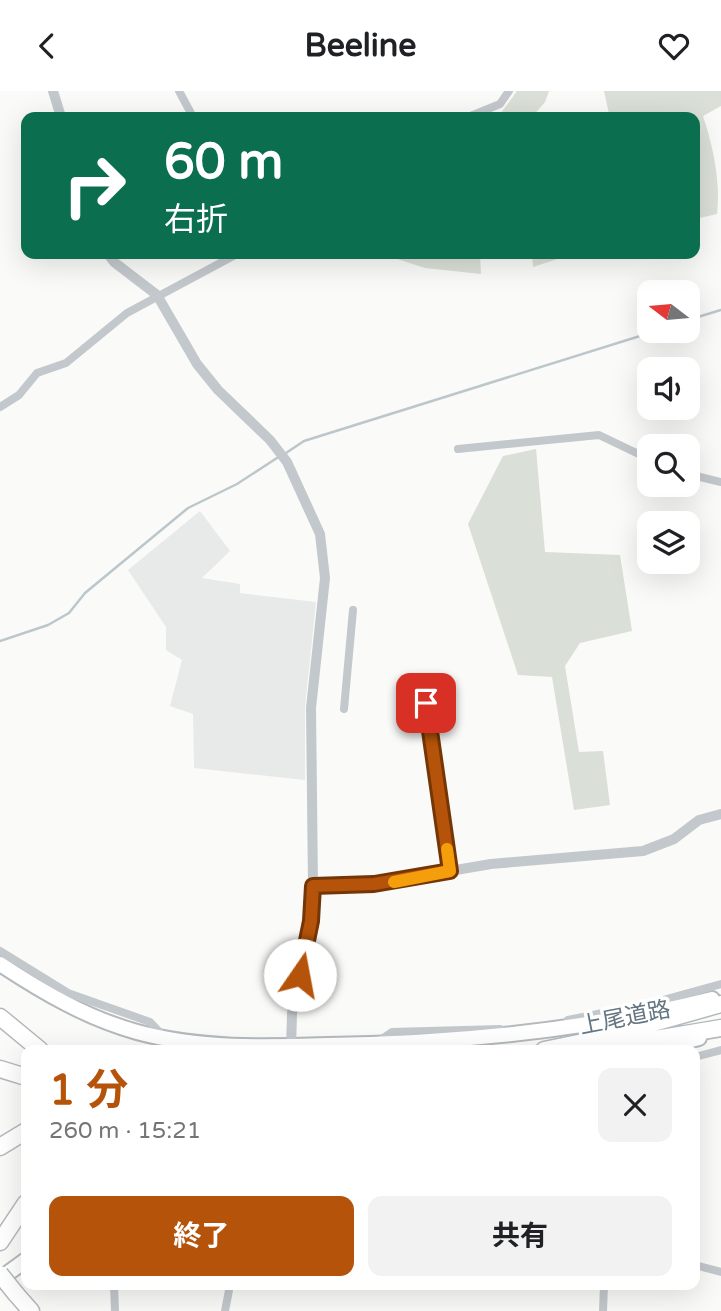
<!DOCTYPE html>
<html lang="ja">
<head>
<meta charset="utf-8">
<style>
  :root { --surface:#fff; --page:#f2f2f2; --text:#202124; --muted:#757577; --accent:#b45309 }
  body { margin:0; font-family:"Varela Round","Noto Sans JP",sans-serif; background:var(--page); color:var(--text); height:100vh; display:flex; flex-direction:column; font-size:26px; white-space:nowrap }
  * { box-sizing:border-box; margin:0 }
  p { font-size:23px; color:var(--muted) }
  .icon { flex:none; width:38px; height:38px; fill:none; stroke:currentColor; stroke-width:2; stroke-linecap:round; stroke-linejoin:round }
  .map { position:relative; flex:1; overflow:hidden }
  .panel { position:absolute; left:21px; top:954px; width:679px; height:245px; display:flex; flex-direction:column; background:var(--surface); border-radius:14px; box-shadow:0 7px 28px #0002 }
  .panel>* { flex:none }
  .guide { position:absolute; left:21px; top:21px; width:679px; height:147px; border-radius:14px; box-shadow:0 7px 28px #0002; background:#0b6e4f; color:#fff; overflow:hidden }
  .needle { width:46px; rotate:286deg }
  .fabs { position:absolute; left:637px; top:189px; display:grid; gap:14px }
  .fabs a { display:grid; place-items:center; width:63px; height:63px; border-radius:14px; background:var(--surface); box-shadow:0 7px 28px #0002; font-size:35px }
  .pin { position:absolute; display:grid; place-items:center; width:60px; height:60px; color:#fff; margin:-30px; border-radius:14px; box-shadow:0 4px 10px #0006 }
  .me { position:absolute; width:77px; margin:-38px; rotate:12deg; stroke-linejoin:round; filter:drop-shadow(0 0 5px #0008) }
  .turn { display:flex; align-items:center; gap:24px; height:147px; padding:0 28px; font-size:32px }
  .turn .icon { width:91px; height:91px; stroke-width:2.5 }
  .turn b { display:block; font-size:49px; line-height:60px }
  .round { display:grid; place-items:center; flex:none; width:74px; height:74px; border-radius:14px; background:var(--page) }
  .headline { display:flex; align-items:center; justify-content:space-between; height:119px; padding:0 28px }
  h1 { font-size:42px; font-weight:700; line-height:52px; color:var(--accent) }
  .button { display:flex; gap:14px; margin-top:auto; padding:14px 28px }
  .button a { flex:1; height:80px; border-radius:14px; background:var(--accent); color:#fff; font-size:28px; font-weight:700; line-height:80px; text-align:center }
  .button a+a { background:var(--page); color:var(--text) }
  header { display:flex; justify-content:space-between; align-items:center; height:91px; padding:0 28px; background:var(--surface); font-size:32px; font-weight:700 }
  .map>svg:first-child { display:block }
  .built { fill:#e8e9e9 }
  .green { fill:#dadfd7 }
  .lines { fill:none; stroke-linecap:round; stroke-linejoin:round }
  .stream { stroke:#bbc7cb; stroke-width:2.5 }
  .trunk-casing { stroke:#b4b9bd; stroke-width:18 }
  .motorway-casing { stroke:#b4b9bd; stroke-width:19 }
  .minor { stroke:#c3c8cc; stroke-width:8 }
  .tertiary { stroke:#c3c8cc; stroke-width:10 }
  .trunk { stroke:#fff; stroke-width:14 }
  .motorway { stroke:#fff; stroke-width:16 }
  .motorway-bridge-casing { stroke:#b4b9bd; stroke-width:19; stroke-linecap:butt }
  .motorway-bridge { stroke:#fff; stroke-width:16 }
  .route-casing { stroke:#753606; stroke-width:18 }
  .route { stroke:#b45309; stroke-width:12 }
  .slow { stroke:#f59e0b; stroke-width:12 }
  .labels { text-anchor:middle; stroke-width:7; stroke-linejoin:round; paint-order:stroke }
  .street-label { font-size:23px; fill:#657683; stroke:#fff }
</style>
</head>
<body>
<header><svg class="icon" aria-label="back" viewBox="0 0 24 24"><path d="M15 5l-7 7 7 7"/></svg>Beeline<svg class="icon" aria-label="heart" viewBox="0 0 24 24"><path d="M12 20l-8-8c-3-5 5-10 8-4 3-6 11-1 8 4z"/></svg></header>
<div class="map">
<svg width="721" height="1220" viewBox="0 0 721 1220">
  <rect width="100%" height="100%" fill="#fafaf8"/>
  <path class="built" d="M200,420l30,40 -28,27 38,6v9l76,9 -11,105v73l-111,-12 -1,-54 -23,-8 12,-46 -16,-10v-23l-38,-57z"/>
  <path class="green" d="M517,0h32l-4,11 -13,15h-41l10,-4z
    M604,0h117v15l-18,10c10,30 18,67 14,98l-22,5v-102l-86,-3z
    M382,163h98l1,20 -56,-6z
    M532,163h41l-40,13z
    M536,358l9,103 75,3 12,76 -52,12 -15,23 14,86 24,-1 7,54 -36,5 -22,-133 -34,-2 -50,-151 35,-68z"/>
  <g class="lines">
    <path class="stream" d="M688,229l33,-10
      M286,362l18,-12 352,-110
      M0,550l48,-16 21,-12 16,-20 103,-85 49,-24 43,-28"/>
    <g class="trunk-casing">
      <path id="trunk" d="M0,873c44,29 87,54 137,68 62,17 127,15 191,13 130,-2 257,-14 384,-46
        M653,959l46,-12
        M0,1188l26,-19"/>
    </g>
    <g class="motorway-casing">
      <path id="motorway" d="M0,926l40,33
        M596,958l125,-21
        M544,959l49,-10 128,-36
        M0,978l26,8
        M0,1056l26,-16
        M0,1151l26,-39
        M16,1203l15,17"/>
    </g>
    <path class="minor" d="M179,0l14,26
      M468,26l32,-13 9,-13
      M0,316l19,-12 18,-22 29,-10 61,-50 110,-59
      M458,358l141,-14 50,24
      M688,383l33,8
      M426,612l24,168
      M344,618l9,-99
      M0,860l68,42 82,29 13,14
      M568,929l84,-17 69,-19
      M376,952l16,-11 108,-3
      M695,966l26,-7
      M695,1174l26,7
      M114,1194l1,26
      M225,1220l5,-26
      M603,1220l1,-26"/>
    <path class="tertiary" d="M53,0l8,26
      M108,163l6,8 43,33 40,69 21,26 52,50 17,22 33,72 5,44 -14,130 2,178 -8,70 -13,57 -1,37
      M313,795l61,-2 117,-20 152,-13 31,-12 25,-19 22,-6"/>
    <use href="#trunk" class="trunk"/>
    <use href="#motorway" class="motorway"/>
    <g class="motorway-bridge-casing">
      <path id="motorway-bridge" d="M0,1183l16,20"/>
    </g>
    <use href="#motorway-bridge" class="motorway-bridge"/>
  </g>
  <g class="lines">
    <g class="route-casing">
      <path id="route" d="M300,884l11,-54 2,-35 61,-2 76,-13 -24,-168"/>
    </g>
    <use href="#route" class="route"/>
    <path class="slow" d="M394,791l56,-11 -3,-22"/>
  </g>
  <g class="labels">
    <g class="street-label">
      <text transform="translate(625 926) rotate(-11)" y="8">上尾道路</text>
    </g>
  </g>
</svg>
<div class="fabs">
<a><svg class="needle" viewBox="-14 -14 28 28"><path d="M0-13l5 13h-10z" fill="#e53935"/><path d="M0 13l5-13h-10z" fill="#757577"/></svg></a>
<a><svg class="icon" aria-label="sound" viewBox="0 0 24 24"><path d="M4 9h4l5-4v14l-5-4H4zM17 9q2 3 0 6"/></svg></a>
<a><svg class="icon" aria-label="search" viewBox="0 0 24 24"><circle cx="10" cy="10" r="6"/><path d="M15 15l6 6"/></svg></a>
<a><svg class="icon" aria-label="layers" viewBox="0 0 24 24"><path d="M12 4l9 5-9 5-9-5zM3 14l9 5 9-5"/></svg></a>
</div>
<div class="pin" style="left:426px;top:612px;background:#d93025"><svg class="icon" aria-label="arrive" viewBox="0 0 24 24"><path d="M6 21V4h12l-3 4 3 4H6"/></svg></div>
<svg class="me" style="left:300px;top:884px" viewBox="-20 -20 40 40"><circle r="19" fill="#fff"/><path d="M0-13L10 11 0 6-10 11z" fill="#b45309"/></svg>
<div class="guide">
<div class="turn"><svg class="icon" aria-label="right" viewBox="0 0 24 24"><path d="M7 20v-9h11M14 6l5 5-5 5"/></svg><div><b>60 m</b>右折</div></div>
</div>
<section class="panel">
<div class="headline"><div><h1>1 分</h1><p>260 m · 15:21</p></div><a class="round"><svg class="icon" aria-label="close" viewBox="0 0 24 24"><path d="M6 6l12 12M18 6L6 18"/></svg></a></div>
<div class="button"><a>終了</a><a>共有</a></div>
</section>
</div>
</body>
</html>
